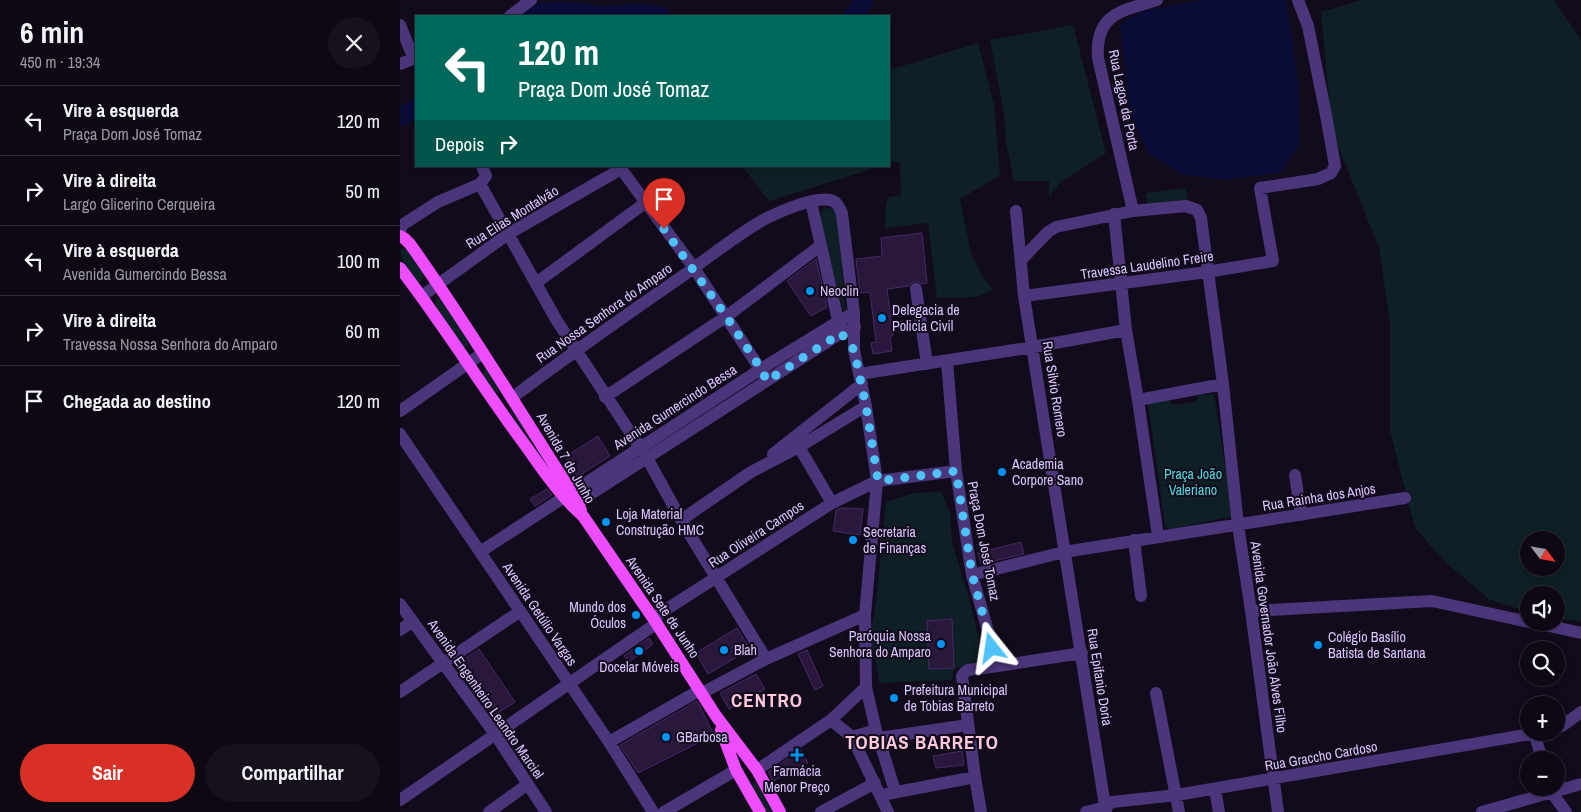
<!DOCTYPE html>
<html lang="pt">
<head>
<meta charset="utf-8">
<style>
  :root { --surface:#0e0815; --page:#17111e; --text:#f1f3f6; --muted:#9b9aa0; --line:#2e2934; --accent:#d93025 }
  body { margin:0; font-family:"Archivo Narrow",sans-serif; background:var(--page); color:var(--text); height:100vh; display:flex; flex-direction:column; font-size:19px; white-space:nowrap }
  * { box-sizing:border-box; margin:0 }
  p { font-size:16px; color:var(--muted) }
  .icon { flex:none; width:28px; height:28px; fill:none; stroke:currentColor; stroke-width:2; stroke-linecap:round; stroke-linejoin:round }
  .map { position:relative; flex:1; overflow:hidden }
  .drawer { display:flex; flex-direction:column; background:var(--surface); width:400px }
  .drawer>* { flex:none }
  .hud { position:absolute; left:15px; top:15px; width:475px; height:152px; border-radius:0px; box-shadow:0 2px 8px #0003,0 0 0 1px var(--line); background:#00695c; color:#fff; overflow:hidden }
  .needle { width:32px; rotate:121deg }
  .tools { position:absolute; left:1120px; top:531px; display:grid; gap:10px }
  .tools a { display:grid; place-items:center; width:45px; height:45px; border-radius:50%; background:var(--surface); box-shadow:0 2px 8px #0003,0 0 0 1px var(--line); font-size:25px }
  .pin { position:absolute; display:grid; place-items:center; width:42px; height:42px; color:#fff; margin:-51px -21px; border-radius:50% 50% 50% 0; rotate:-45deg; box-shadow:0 0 5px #0007 }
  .pin .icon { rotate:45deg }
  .me { position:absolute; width:55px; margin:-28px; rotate:345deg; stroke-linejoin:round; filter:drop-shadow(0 0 4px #0008) }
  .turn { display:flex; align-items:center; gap:18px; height:105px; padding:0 20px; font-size:22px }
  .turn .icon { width:65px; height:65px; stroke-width:2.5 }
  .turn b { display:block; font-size:35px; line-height:42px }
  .then { display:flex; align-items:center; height:48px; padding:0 20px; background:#0003; gap:10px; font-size:19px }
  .round { display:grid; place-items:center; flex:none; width:52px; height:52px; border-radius:26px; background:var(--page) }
  .headline { display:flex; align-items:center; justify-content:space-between; height:85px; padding:0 20px }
  h1 { font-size:30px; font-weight:800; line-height:38px }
  .cta { display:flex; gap:10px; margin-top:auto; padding:10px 20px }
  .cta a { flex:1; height:58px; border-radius:30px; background:var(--accent); color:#fff; font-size:20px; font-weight:800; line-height:58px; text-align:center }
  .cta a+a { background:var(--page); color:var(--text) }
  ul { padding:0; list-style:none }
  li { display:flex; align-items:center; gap:15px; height:70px; padding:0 20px; border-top:1px solid var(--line) }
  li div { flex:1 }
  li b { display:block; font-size:19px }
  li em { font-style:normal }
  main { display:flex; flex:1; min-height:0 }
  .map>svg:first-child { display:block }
  .green { fill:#0e2025; fill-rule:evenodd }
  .water { fill:#080c37 }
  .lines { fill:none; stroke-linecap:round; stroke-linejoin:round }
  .river { stroke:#080c37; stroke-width:19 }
  .building { fill:#29173c; stroke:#472968 }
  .minor { stroke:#4c367b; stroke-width:12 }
  .major { stroke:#ee4dfe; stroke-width:12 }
  .route { stroke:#4fc3f7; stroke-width:9; stroke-dasharray:0 16.2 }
  .poi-dot { fill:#0195f0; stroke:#120b1c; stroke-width:2 }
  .labels { text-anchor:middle; stroke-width:4; stroke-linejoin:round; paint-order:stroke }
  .street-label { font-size:14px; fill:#dcc6ff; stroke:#120b1c }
  .poi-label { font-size:14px; fill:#dcc6ff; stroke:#120b1c; text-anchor:start }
  .park-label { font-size:14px; fill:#53d9dd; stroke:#120b1c }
  .district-label { font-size:19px; font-weight:bold; letter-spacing:1px; fill:#ffc8db; stroke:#120b1c }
</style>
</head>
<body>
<main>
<section class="drawer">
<div class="headline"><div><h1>6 min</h1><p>450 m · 19:34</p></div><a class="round"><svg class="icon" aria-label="close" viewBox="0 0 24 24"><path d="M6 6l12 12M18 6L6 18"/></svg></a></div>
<ul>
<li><svg class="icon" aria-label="left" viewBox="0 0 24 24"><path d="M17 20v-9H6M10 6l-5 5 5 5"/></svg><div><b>Vire à esquerda</b><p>Praça Dom José Tomaz</p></div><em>120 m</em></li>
<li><svg class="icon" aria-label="right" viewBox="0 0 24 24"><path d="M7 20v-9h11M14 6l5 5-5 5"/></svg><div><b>Vire à direita</b><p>Largo Glicerino Cerqueira</p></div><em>50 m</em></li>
<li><svg class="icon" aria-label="left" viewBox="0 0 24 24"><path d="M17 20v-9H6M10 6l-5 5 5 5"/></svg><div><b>Vire à esquerda</b><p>Avenida Gumercindo Bessa</p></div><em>100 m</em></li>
<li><svg class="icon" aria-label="right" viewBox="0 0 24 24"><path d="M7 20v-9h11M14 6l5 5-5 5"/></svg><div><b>Vire à direita</b><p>Travessa Nossa Senhora do Amparo</p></div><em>60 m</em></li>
<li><svg class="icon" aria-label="arrive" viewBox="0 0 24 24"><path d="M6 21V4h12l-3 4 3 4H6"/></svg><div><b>Chegada ao destino</b></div><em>120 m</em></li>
</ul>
<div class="cta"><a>Sair</a><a>Compartilhar</a></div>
</section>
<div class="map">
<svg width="1181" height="812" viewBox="0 0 1181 812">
  <rect width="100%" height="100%" fill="#120b1c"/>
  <path class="green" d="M962,0h192l27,40v581l-25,-2v-24h-27v17l-39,-12 -45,-38 -30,-34 -25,-97v-108l-11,-75 -47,-117 -11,-119zM1129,540h27v28h-27z
    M673,25l33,128 -45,29 -12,15v-16h-35l-8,-38 -2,-31 -14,-72z
    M578,43l16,61 6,71 -40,24 11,54 11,22 11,15 -16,7 -40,1 -9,-75 -43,5 1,-24 3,-7 12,-2 -1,-32 -11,-2v-91z
    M342,166h129l1,3 -103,32z
    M786,188l2,12 -41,5 -1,-12z
    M426,208l7,1 4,4 9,99h-2l-2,-6 -23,-87 3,-9z
    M6,248l19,24 -3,9 -3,1c-9,-7 -19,-21 -18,-33z
    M38,298h2l26,39 3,8 -1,2h-5l-27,-40 -1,-7z
    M87,368l13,18 -1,7c-9,-3 -18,-15 -15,-24z
    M814,394l19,122 -64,14 -4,-5 -17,-122 21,-3 4,5 23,-3 2,-7z
    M113,410l46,72 -49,-69 1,-2z
    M541,492l9,21 2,29 17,56 15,63 -30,8 -2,11 -73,3 -4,-31 -7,-7 8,-42 10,-101 28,-9z
    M356,782h3l18,30h-11l-13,-22v-7z"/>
  <path class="water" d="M802,0h84l13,88 1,55 -19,29 -55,8 -44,-6 -34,-21 -18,-40 -10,-89 21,-12z"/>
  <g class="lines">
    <path class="river" d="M132,16c23,-9 48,-3 73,0
      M206,16l32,-3 23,3
      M453,16l5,-5 6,-11
      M0,117l16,-8"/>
  </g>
  <path class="building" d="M522,233l5,50 -5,1 -7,-3 -6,5 -22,3 6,47h-3l2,15 -19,3 -2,-11 5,-1 -6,-50 -10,1 -4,-34 26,-3 -1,-18z
    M416,259l11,48 -16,9 -24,-35z
    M198,436l12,20 -33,21 -12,-20z
    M147,489l5,6 -17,11 -5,-7z
    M441,508l22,1 -3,26 -27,-4 3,-21z
    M621,542l3,12 -43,10 -3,-11z
    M552,619l2,49 -25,1 -2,-48z
    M337,628l13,21 -42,25 -12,-21z
    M249,638l4,6 -24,18 -5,-6z
    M79,649l36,53 -22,14 -35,-53z
    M407,650l16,36 -8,4 -17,-36z
    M356,674l9,15 -36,20 -9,-16z
    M297,701l17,34 -76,38 -18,-28z
    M401,750l7,13 -35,18 -5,-9z
    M562,751l2,14 -28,3 -3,-12z"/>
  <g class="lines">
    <path class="minor" d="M110,16l21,-16
      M0,25l14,34
      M0,64l16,-6
      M82,166l4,10 -6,8 77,137 90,137 37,67 82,134
      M219,166l75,102 70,107
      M411,202l29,127
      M616,211l8,85 82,516
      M733,211l-35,-153c-3,-44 23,-47 59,-58
      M714,214l12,116 12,70
      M0,232l2,-7 36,-23 42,-18
      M621,260l27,-28 8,-5 77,-16 53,-5 11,4 4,8 22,166
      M136,283l109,-80
      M516,289l11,75
      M22,296l86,-62 113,-65
      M624,296l183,-24 66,-11 -13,-73 58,-9 13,-6 4,-7 -9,-51 -18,-89 -10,-26
      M547,361l9,110
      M459,374l174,-27 93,-17
      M113,397c56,-42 113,-82 171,-122 27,-19 52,-40 81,-56 16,-8 48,-22 65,-19 7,1 10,8 12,14l12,99v37l12,56 11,75 -45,22 -179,115
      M205,397l122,-81 93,-70
      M0,411l83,-58
      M0,434l209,308 44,70
      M399,447l33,56
      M373,454l89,-70
      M895,475l6,40
      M172,506l269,-173 14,-6
      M281,520l70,-48 48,-25 67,-41
      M758,536l-20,-136 85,-16 15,141 13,86 27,201
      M734,540l7,56
      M80,552l281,-183 78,-48 15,-8
      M572,575l92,-23 341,-54
      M0,604l95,130 51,78
      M851,611l181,-10 97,21
      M1131,622l50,11
      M0,630l12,-8
      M598,666l84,-13
      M0,692l119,-80
      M302,693l64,-34 99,-44
      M756,693l23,119
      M431,720l21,17 36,75
      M1156,728l6,-2 19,-14
      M1135,735l7,25
      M452,737l24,-7
      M479,738l89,-13
      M209,742l91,-52
      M357,770l74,-50 35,-33
      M1150,788l2,5 14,19
      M815,789l4,23
      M495,791l-19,-61 -10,-43 -1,-72 12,-134 79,-10 16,104 26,91 -30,4 -3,2 -3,4 13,101 6,35
      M487,794l88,-17
      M0,800l257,-177
      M89,812l39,-28
      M264,812l72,-42
      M421,812l54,-29
      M686,812l20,-5 6,-5 65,-7 365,-63
      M1082,812l99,-28"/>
    <path class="major" d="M0,236l5,3 5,5c60,84 112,172 168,258l3,9
      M0,268c44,57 82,119 125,177 18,25 35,51 58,71l70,102 63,98 41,54 23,42
      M321,730l15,40 24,42"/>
  </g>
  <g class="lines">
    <path class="route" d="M264,229l62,87 35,53 6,12 74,-48 13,17 12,56 12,75 78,-10 16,103 20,74"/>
  </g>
  <g class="poi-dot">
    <circle cx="410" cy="291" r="5"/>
    <circle cx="482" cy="318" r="5"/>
    <circle cx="602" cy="472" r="5"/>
    <circle cx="206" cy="522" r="5"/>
    <circle cx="453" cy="540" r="5"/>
    <circle cx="236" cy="615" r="5"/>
    <circle cx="541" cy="644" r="5"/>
    <circle cx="918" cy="645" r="5"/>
    <circle cx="324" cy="650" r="5"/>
    <circle cx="239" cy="651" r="5"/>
    <circle cx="494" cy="698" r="5"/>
    <circle cx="266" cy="737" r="5"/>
    <path d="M394.5 747.5h5v5h5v5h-5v5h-5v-5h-5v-5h5z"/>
  </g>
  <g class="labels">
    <g class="street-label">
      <text transform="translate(724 100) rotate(78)" y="5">Rua Lagoa da Porta</text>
      <text transform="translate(112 217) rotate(-32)" y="5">Rua Elias Montalvão</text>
      <text transform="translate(747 265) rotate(-8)" y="5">Travessa Laudelino Freire</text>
      <text transform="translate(204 313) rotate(-35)" y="5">Rua Nossa Senhora do Amparo</text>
      <text transform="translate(655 389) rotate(81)" y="5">Rua Silvio Romero</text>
      <text transform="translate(275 407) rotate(-33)" y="5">Avenida Gumercindo Bessa</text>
      <text transform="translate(166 458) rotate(60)" y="5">Avenida 7 de Junho</text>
      <text transform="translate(919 497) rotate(-9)" y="5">Rua Rainha dos Anjos</text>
      <text transform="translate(356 534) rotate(-33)" y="5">Rua Oliveira Campos</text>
      <text transform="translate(584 541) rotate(79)" y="5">Praça Dom José Tomaz</text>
      <text transform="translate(263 607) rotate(56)" y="5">Avenida Sete de Junho</text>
      <text transform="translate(140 614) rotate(56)" y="5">Avenida Getúlio Vargas</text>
      <text transform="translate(869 637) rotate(82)" y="5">Avenida Governador João Alves Filho</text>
      <text transform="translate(700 677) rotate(81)" y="5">Rua Epifanio Doria</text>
      <text transform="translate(86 699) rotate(55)" y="5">Avenida Engenheiro Leandro Marciel</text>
      <text transform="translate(921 756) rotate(-10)" y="5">Rua Graccho Cardoso</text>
    </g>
    <g class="poi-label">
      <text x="420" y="296">Neoclin</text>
      <text x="492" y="315">Delegacia de<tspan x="492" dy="16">Policia Civil</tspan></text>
      <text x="612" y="469">Academia<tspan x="612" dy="16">Corpore Sano</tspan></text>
      <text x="216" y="519">Loja Material<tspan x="216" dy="16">Construção HMC</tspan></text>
      <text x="463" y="537">Secretaria<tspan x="463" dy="16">de Finanças</tspan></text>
      <text x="226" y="612" text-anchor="end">Mundo dos<tspan x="226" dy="16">Óculos</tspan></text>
      <text x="531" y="641" text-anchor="end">Paróquia Nossa<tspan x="531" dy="16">Senhora do Amparo</tspan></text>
      <text x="928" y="642">Colégio Basílio<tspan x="928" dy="16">Batista de Santana</tspan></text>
      <text x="334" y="655">Blah</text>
      <text x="239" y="672" text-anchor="middle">Docelar Móveis</text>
      <text x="504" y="695">Prefeitura Municipal<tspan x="504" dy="16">de Tobias Barreto</tspan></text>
      <text x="276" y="742">GBarbosa</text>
      <text x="397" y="776" text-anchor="middle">Farmácia<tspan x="397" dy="16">Menor Preço</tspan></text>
    </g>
    <g class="park-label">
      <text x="793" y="479">Praça João<tspan x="793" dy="16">Valeriano</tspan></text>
    </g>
    <g class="district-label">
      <text x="367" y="707">CENTRO</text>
      <text x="522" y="749">TOBIAS BARRETO</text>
    </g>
  </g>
</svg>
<div class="tools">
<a><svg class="needle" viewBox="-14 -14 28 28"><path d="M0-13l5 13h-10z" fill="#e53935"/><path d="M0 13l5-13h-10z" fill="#9b9aa0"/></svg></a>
<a><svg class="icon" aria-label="sound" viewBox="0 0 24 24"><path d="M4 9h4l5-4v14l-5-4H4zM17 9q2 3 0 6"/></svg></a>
<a><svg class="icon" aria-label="search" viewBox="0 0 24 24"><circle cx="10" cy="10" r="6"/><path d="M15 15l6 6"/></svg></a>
<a>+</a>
<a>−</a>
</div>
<div class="pin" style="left:264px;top:229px;background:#d93025"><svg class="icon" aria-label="arrive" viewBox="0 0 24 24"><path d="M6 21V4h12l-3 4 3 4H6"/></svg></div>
<svg class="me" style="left:592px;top:648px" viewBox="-20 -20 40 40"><path d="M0-17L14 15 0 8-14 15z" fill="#4fc3f7" stroke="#fff" stroke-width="4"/></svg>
<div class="hud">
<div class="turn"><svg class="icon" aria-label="left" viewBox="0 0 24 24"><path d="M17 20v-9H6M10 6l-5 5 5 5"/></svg><div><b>120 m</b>Praça Dom José Tomaz</div></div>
<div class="then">Depois<svg class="icon" aria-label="right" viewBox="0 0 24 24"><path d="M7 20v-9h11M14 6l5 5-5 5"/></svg></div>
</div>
</div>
</main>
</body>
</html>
